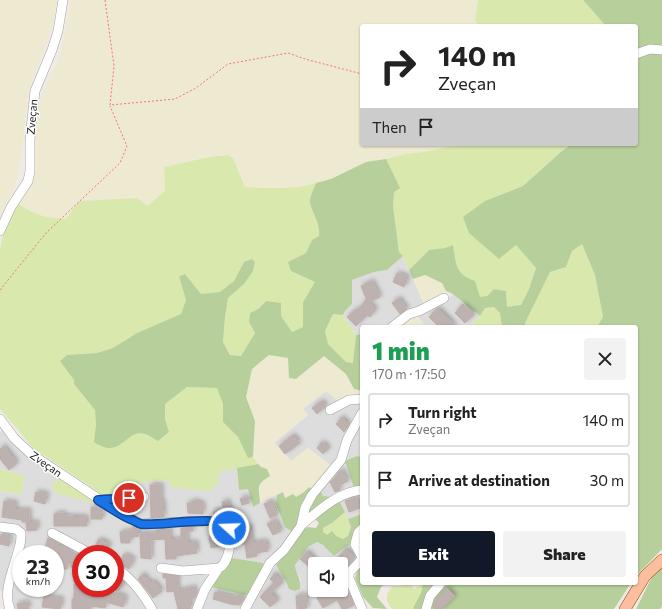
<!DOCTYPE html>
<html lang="en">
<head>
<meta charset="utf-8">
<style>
  :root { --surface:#fff; --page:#f2f2f2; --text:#222; --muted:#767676; --line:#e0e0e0; --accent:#111827 }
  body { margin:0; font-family:Commissioner,sans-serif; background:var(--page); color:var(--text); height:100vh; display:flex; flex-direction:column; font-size:15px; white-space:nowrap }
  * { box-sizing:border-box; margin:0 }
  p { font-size:13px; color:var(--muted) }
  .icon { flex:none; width:22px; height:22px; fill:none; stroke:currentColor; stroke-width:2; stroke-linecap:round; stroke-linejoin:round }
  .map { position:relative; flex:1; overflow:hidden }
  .sheet { position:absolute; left:360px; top:325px; width:278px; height:260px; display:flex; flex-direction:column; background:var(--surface); border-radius:4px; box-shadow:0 1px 3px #0004 }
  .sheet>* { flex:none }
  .banner { position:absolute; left:360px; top:24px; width:278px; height:122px; border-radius:4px; box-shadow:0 1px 3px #0004; background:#fff; color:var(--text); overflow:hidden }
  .fabs { position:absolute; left:308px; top:557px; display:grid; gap:8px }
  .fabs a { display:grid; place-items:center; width:40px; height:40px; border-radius:4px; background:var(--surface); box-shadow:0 1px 3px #0004; font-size:20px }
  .speed { position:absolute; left:12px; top:545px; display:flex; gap:8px; font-size:20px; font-weight:700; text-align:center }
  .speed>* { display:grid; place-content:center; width:52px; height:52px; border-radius:50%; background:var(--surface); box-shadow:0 1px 3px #0004; line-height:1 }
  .speed small { font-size:10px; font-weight:400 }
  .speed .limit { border:6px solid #d22; background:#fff; color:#111 }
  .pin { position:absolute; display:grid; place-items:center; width:34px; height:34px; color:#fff; margin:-17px; border:2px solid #fff; border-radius:50%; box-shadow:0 1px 4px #0007 }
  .me { position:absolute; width:44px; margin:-22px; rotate:290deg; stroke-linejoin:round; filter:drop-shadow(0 0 3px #0008) }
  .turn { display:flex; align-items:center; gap:14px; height:84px; padding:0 12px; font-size:18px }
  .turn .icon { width:52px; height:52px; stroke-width:2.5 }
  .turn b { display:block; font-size:28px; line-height:34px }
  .then { display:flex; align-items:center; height:38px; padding:0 12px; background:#0003; gap:8px; font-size:15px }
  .round { display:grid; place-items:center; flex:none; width:42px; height:42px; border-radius:4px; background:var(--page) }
  .headline { display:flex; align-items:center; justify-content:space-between; height:68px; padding:0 12px }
  h1 { font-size:24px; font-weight:800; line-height:30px; color:#1e9e55 }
  .primary-button { display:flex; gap:8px; margin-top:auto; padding:8px 12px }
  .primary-button a { flex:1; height:46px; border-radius:4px; background:var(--accent); color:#fff; font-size:16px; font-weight:800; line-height:46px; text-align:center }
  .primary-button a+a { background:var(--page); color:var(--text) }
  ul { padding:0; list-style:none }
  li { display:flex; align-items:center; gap:12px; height:54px; margin:0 8px 6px; padding:0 4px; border:2px solid var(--line); border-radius:4px }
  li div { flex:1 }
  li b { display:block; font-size:15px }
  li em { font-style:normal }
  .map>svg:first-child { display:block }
  .residential { fill:#dedddd; fill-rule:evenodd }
  .farmland { fill:#eeead2 }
  .grass { fill:#d9e9ad }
  .forest { fill:#b6cf9b }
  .building { fill:#bdb2af; stroke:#c2aea8; filter:url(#shadow) }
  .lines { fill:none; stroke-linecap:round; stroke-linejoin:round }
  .minor-casing { stroke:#a1a1a1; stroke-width:10 }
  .major-casing { stroke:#9a4401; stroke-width:12 }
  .path { stroke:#f96f80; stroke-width:1; stroke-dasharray:2 2; stroke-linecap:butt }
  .minor { stroke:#fff; stroke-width:9 }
  .major { stroke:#fbbfa0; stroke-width:11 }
  .route-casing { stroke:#114b97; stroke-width:10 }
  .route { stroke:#1a73e8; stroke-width:7 }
  .labels { text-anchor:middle; stroke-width:3; stroke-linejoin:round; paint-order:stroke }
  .street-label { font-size:11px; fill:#202020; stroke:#fff }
</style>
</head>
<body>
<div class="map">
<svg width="662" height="609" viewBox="0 0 662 609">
  <defs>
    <filter id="shadow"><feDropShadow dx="2" dy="-2" stdDeviation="2" flood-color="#0004"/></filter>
  </defs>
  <rect width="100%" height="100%" fill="#f0eae6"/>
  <path class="residential" d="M403,256l21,48 -35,23h-27v7l-6,1 -13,-20 2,-4 7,-7v-24l22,-8 13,-2z
    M453,294l27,22 -11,11h-44l-8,-12 26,-12z
    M326,391l36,5v9l-11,22 -10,30 -9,9 -41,-5 -17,-18 34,-28 -5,-6z
    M362,418v39l-5,-1 -3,32 -25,13 -6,-5 -3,-7 13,-15 9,-7 3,-6 5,-21z
    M2,430l28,26 74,50 19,15 7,2h69l27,6v16l-6,18 -10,7 1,3 -17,36h-39l-40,-43v-12h-34v34h34v-17l7,3 27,35h-136l-5,-11 -8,-8v-99l21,3 4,-18 -25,-7v-37zM21,554h34v34h-34z
    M237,468l2,22 9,-2 5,19 24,-12 -1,9 9,23 6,4 -9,15 -17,20 -2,-3 -31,-5v-19l-2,-13 -82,-5 -22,-8 -17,-14 30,-3 2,-14 28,-2z
    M362,491v23l-14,5 -9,-19z
    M317,542l6,3 11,10 11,-9 7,-2 6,14 -12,21v6l13,24h-109l19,-36 7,-8 10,16 3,8 12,-9 -5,-9 -1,-6 13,-18zM315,564h26v26h-26z
    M211,587l34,8 5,-2 -8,16h-41l6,-16z"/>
  <path class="farmland" d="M0,0h57l-4,26 -24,63 -9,76 -5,23 -11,18 -4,10z
    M70,0h408l-3,20 4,6h-117v118h110l-24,3 -24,5 -19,2 -24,6 -15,2 -35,17 -24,6 -29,4 -33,-2 -12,-29 -6,-3 -16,1 -47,11 1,24 -18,15 -10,-8 -58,3 -13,18 -12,-1 -22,-5 -14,-9 16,-30 3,-59 6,-25 14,-28 7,-24z
    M425,275l17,8 4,8 -22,13 -11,-25z
    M417,315l8,12h-21l-1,-3 4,-3z
    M269,355l19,3 1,20 7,1 28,-23 22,18 8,15 8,2v5l-12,1 -12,4 -12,-10 -23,18 5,6 -34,28 17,18 17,-13 24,18 -20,23 -3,-2 -5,5 -8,5 -11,1 -3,-6 -22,11 -1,-16 2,-5v-15l-8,-10 2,-36 -9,-24 6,-28z"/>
  <path class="grass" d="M478,0h105l23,26h-127l-4,-6z
    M472,144h100l-10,7 -39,35 -38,15 15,57 16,-13 20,23 -7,21 -8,16 -14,2 -1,-16 -12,-2 -7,7 -7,2 -5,-16c-19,-8 -20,-18 -22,-37l-8,3 -16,2 -20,20 -6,-14 -4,-4 -6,-46 1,-14 -3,-23 -5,-10 19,-5 19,-2 24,-5z
    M227,155l6,3 12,29c24,1 48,3 71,-4 -2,6 -6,12 -6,19 1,11 11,21 9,34l-7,4 -6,13 -10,5 -5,13 24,11 -12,20 1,25 -12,5 -11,-16 -15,-15 -8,8 -8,4 -1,9 6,11 -14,23h-10l-8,-14 2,-25 3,-19 16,-14v-22l-10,19 -14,11 -19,2 -16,-20 -6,1 7,25 -5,14 -44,19 -24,15 -16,5 -30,2 -7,6 14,19 1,5 20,25 1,15 23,21c18,-15 18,-16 39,-5l11,-9 -4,-13v-15l22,-17 30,1 6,16v18l15,15 10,21 5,-1 5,7 -39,8 -1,11 -8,8 -40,-4 -1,-7 -28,2 -2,14 -30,3 -76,-51 -33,-39v-160l5,-23 13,-22c17,11 28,14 48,15l13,-18 58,-3 10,8 18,-15 -1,-24c21,-4 42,-11 63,-12z
    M582,244l13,31 8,42 -6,10h-71l-1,-4 25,-51 16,-5 6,-16z
    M494,307l6,6 2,14h-33l11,-11 5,-8z
    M333,314l10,1 13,20 -2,28 -8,-1 -18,-18 -3,-13z
    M0,469l25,7 -4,18 -21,-3z
    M64,480l40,26 -51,-14v-10z
    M345,512l6,14 -3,10 -5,3 -16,-4 -4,-3v-4l9,-5z
    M408,583h2l4,6 9,-5 -2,9 -8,15 1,1h-22c-7,-9 -7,-15 1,-23h9z"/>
  <path class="forest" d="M583,0h79v549l-26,27v-249h-39l6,-10 -8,-42 -13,-31 -10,7 -6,16 -16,5 -25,51 1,4h-24l-2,-14 -6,-6 -9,1 -5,8 -27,-22 -7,-3 -4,-8 -17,-8 -12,4 -4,-9 20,-20 16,-2 8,-3c3,19 2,29 22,36l5,16 7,-1 7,-7 12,2 1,16 14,-2 8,-16 7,-21 -20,-23 -17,14 -30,-26 -6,-16 22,-16 38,-15 39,-35 10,-7h64v-118h-30z
    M386,159l14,29 -6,4 -1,14 6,46 4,4 -16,14 -13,2 -22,8v24l-7,7 -2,4 -10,-1 -8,17 3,13 18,18 7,1 3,-28 6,-1v57l-8,-2 -8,-15 -22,-18 -28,23 -7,-1 -1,-20 -19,-3 -17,14 -6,28 9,24 -2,36 -5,1 -10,-21 -15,-15v-18l-6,-16 -30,-1 -22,17v15l4,13 -11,9c-4,-2 -9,-6 -14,-7 -18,-6 -22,27 -50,8l2,-17 -1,-15 -21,-26v-4l-14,-19 7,-6 30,-2 16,-5 24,-15 44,-19 5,-14 -7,-24 6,-2 16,20 19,-2 14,-11 10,-19 8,-3 3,3 -2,9 -9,13 -16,14 -3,19 -2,25 7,13 11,1 14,-23 -6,-11 1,-9 8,-4 8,-8 15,2v13l11,16 11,-5v-25l12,-20 -24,-11 -3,-9 18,-9 6,-13 7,-4c2,-13 -8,-24 -9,-34 0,-7 4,-13 6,-19l15,-4 35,-17z
    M357,456l5,1v31h-8l-9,-27z
    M258,464l3,3 6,2 3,7c-15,9 -11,11 -10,27l-7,4 -5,-18 -9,1 -2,-22z
    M309,487l3,2 -17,40 -4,2 -6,-4 -9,-23 1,-9 6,-3 2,6 8,-4 3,3 8,-5z
    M320,489l3,7 7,1 -1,4 -22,14 1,-8z
    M339,500l6,12 -13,11 -9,5v4l4,3 5,-4 4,5 7,3 5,-3 3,-9 -3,-8 14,-5v12l-10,18 -7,3 -11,9 -11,-11 -6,-3 -9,5 -13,18c1,10 6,12 5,24l-5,2 -6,-2 -3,-8 -10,-16 15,-17 12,-19 5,-2 8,1 3,-5 -4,-4z
    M232,558l31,5 2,3 -14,21 -1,6 -5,2 -34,-8 7,-13 10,-9z
    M362,566v17h24l-5,4 -4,10 10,12 -14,-1 -10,-11 -8,-19 3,-9z
    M662,567v39l-2,3h-24l17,-34z
    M424,583h207l-17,26h-200l-1,-1 8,-15 2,-9z"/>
  <path class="building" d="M397,273l11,4 -4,10 -11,-5z
    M372,281l8,16 -12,5 8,7 -6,8 -3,-2 -11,11 -9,-9 9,-8 2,1 8,-10 1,1 -6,-15z
    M399,298l8,11 -7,5 -8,-11z
    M463,304l11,10 -9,9 -10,-10z
    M438,308l11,11 7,8h-17l-10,-10z
    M322,401l4,5 -9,8 -5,-6z
    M342,417l7,7 -5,8 -8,-8z
    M293,435l7,8 -15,11 -6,-8z
    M322,442l7,6 -6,6 -6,-6z
    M4,446l13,17 -8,7 -9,-11v-10z
    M342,470l6,11 -10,5 2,4 -5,2 -5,-10 6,-4 -1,-1 4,-5z
    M150,485h11v16h2l1,16 -13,1z
    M36,492l11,2 -2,10 -11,-3z
    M247,497l2,6 -7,2 -2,-6z
    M356,497l4,11 -11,4 -4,-11z
    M4,501l12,2 -1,7h14v12h-7v-2l-20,-3z
    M192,501l8,1v2h3v10l-15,-1 -1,-10h5z
    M228,501l4,17 -4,1 -15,-2 1,-6 10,1 -2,-10z
    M272,501l5,14 -7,3 -6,-14z
    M91,507l12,2 -1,10h-11z
    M64,513v3l22,1 1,9h-33v-12z
    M275,520l6,11 -8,4 -6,-11z
    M37,522v8l-10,1 -1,-8z
    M250,526l2,17 14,-2 2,10 -12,2 1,3 -10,2 -2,-14h-6l-3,-16z
    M132,527l6,2 1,7 -10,2 1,5h-9l-1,-11 12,-1z
    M193,527v4h-6v12l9,-1 1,11 -21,3v3h-10l-1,-20 -14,1v19l-10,-1 -1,-24 17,-1 -1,-3 14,-1v11l11,-1v-11z
    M219,530l2,16 -10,2 -2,-9 2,-8z
    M1,534l9,2 -1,10 -9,-2z
    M48,538l11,5 -1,3 13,4 -2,5 12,1v12l-10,-1v-4h-3l-1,6h-12v-19l-10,-2z
    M99,539l11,5 -4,1 3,1 -4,8 -11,-6z
    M346,548l9,9 -10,12 -9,-9z
    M307,551l8,8 -7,7 -8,-7z
    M124,554l10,5 -5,10 -10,-5z
    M275,573l8,9 -12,11 7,7 -8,7 -10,-10 14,-14 -4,-4z
    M143,574l8,9 3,-2 8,10 -9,7 -15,-19z
    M163,574l16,2 -1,3h-1l1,12 16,-4 2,8 -1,3h-3v2l-2,1 1,8h-13l-4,-17 2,-1 -9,1 -1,-14h-3z
    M115,575l10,8 -7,8 -3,-2z
    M74,584h7v4h20v8l12,2 1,-5 12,4 -3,10 -17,-5 -1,6 -14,-2v3h-19v-10h2z
    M447,588l8,8 -13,13h-7l-2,-2 2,-6z
    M332,590h10l5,7 3,-2 4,10 -8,4h-4l-5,-9 -14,8 -6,-10z
    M215,592l16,4 14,1 -5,8 -10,-1 -17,-5z
    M306,595l1,13 -10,1 -1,-13z
    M44,596l18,3 -2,10 -18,-2z
    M28,602l1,7h-11l-1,-5z"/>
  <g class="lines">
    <g class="minor-casing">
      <path id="minor" d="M636,54l14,-5 12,1
        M0,231l11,-24 17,-26 2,-10v-32l5,-48 17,-41 6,-19 5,-31
        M392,327l17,-13 10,-3 25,-13
        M330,410l19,-10 13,-1
        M0,419l14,19 17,16 95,63 16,7 57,-3 28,4c6,10 3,37 -8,43l-36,3 -22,-3
        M98,500l46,-3
        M301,525c19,-15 37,-33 61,-35
        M0,527l16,2 5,4c0,5 0,10 -2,15 -4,18 -17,43 -9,61
        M362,529l-4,4 -3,11 7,13
        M52,533l39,21
        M362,559l-13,14v5l13,31
        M115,568c15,8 28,26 37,41
        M197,609l8,-20 14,-21
        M245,609l25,-46 14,-13 17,-24 4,-18 7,-13 29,-35 6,-20 15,-27
        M426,609l4,-13 11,-13"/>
    </g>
    <g class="major-casing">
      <path id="major" d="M625,609l20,-33 17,-16"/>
    </g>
    <path class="path" d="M105,0l9,66 -4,39 65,-6 21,-11 32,-24 60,-11 17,6 57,15
      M0,290l46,-57 74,-70 7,-17 -17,-40"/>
    <use href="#minor" class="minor"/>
    <use href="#major" class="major"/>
  </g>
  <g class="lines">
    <g class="route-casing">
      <path id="route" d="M129,498l-31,2c11,7 21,14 32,19 4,1 7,4 11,5 17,3 79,-11 88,4"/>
    </g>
    <use href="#route" class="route"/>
  </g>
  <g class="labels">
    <g class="street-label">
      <text transform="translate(32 117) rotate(-85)" y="4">Zveçan</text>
      <text transform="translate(46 464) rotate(35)" y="4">Zveçan</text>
    </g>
  </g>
</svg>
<div class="fabs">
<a><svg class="icon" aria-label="sound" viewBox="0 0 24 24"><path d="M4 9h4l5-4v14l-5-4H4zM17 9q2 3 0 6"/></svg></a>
</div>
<div class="speed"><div>23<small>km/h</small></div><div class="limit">30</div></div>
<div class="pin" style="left:129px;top:498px;background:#d93025"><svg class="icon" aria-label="arrive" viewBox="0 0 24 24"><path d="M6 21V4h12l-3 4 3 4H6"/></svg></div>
<svg class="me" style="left:229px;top:528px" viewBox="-20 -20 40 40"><circle r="17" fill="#1a73e8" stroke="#fff" stroke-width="3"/><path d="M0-11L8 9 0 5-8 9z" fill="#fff"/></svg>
<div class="banner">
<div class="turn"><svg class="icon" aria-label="right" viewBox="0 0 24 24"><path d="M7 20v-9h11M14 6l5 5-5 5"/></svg><div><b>140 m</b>Zveçan</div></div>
<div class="then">Then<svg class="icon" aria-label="arrive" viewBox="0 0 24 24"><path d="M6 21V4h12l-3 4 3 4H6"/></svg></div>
</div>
<section class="sheet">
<div class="headline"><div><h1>1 min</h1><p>170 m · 17:50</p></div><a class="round"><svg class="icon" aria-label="close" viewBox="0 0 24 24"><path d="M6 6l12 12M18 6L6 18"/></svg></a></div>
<ul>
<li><svg class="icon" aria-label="right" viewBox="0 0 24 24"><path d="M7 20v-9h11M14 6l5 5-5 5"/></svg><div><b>Turn right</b><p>Zveçan</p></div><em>140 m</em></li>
<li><svg class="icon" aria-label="arrive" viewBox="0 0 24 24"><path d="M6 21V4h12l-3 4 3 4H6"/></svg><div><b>Arrive at destination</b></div><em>30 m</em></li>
</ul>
<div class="primary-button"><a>Exit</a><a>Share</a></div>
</section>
</div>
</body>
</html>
